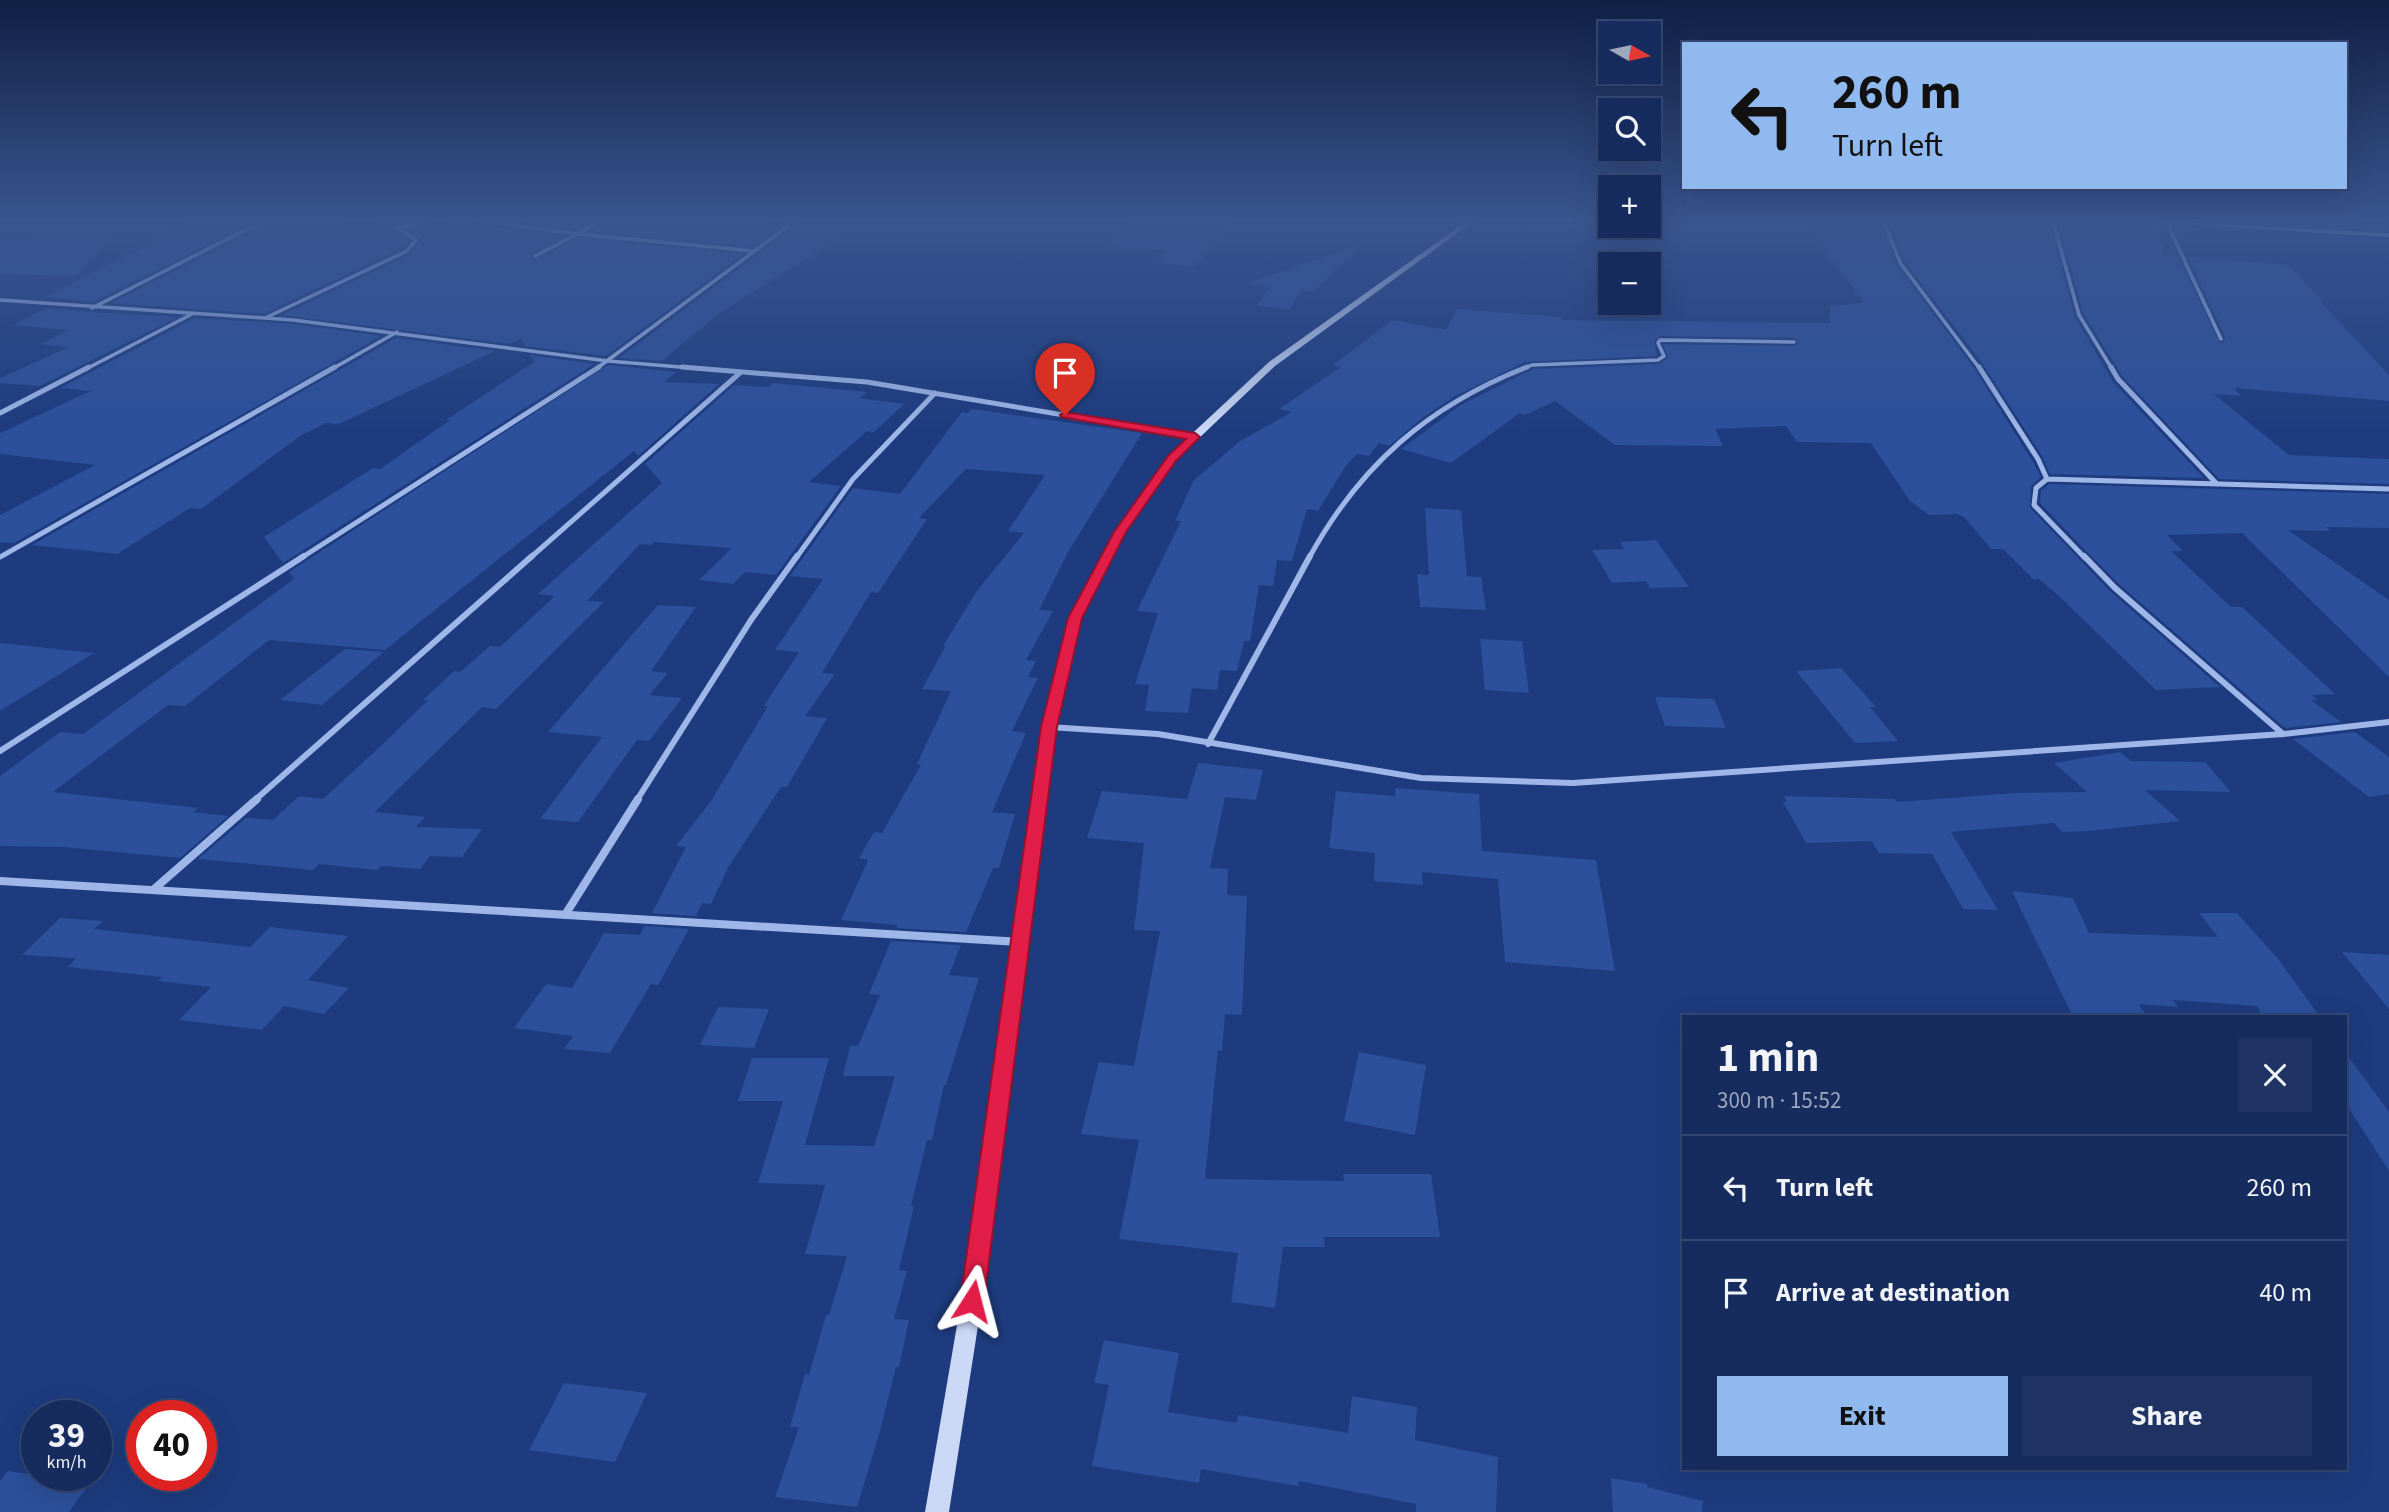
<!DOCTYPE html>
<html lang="en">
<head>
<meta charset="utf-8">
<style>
  :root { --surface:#162c5e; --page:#1f3464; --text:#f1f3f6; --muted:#9ea7bc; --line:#354873; --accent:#90b9f0 }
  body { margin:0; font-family:"Source Sans 3",sans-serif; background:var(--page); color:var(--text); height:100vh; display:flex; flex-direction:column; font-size:26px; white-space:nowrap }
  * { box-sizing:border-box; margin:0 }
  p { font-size:23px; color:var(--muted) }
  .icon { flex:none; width:38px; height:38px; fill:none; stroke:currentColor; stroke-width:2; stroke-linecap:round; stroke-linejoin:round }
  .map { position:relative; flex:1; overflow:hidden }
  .sheet { position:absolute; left:1682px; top:1015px; width:665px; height:455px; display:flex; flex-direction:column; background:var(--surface); border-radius:0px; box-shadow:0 7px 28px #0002,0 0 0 2px var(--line) }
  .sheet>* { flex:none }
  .hud { position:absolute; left:1682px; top:42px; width:665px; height:147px; border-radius:0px; box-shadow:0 7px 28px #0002,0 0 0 2px var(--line); background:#90b9f0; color:#111; overflow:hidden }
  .needle { width:46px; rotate:99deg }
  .tools { position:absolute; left:1598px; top:21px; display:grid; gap:14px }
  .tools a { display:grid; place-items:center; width:63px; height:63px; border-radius:0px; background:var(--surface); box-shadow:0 7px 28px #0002,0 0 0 2px var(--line); font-size:35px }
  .speed { position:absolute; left:21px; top:1400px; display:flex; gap:14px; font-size:35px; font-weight:700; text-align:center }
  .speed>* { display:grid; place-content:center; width:91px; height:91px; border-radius:50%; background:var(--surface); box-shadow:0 7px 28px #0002,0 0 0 2px var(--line); line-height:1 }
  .speed small { font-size:18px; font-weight:400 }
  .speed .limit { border:10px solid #d22; background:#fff; color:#111 }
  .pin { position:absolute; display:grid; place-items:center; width:60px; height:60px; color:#fff; margin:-72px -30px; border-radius:50% 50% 50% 0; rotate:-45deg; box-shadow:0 0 7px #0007 }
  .pin .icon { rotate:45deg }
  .me { position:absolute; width:77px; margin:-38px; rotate:9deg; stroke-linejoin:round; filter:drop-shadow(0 0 5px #0008) }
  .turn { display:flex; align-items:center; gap:24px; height:147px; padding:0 35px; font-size:32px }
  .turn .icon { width:91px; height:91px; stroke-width:2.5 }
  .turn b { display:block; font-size:49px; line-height:60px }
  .round { display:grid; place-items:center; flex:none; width:74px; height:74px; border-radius:0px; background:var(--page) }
  .overview { display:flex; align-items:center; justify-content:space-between; height:119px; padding:0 35px }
  h1 { font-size:42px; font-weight:700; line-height:52px }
  .action { display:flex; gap:14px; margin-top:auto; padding:14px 35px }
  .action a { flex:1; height:80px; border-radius:0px; background:var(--accent); color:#111; font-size:28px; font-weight:700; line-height:80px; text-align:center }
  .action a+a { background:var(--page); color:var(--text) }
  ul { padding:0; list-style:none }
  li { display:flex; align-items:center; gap:21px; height:105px; padding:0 35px; border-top:2px solid var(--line) }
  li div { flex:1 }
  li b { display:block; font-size:26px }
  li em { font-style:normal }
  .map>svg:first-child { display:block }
  .building { fill:#2c509c }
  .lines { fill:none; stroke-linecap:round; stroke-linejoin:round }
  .street-far3 { stroke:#9fb7e8; stroke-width:3.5 }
  .street-far2 { stroke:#9fb7e8; stroke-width:5 }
  .street-far1 { stroke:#9fb7e8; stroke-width:6 }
  .street { stroke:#9fb7e8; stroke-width:8 }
  .secondary { fill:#cad8f6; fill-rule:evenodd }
  .route { fill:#e11d48; stroke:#92132f; stroke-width:2 }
</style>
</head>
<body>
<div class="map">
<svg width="2389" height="1512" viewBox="0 0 2389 1512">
  <rect width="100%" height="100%" fill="#1d3b7e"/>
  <path class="building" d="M232,221h22l-160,81 -50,-5 148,-74 33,1z
    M267,221l112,4 8,-3 18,1 -9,3 -1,4 15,11 -6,6 -140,67 -153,-11 154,-78z
    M518,221h75l-17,8z
    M606,221h163l-13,9 18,1 -21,16 -161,-16z
    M1131,221h100l-36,45 -38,-3 11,-13 -59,-4z
    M1804,221h75l19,46 76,101 59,94 8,15 -10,9 -1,22 81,84 109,95 -64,3 -96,-93 -21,-18 -5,1 -31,-31h-12l-27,-32 -7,-3 -28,1 -19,-14 -39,-58 -74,-1 -11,-16 -71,3 8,17 -108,-1 -60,-44 -30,14 -5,-2 -69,50 -50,-14 60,-44 72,-36 126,-5 9,-7 -5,-13 131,2 4,-3 -4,-5 -134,-2 -6,6 3,14 -132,6 -70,34 -30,20 -36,30 -10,-3 -10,13 -12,-2 -12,13 -27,44 -11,-2 -15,52 -15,-1 -4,26 -14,-1 -9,56h-6l-7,30 -17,-1 -3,20 -25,-2 -4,25 -43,-2 4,-26 -14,-1 23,-71 -21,-2 44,-90h-6l19,-41 46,-39 52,-29 -13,-3 62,-42 -8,-2 59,-45 54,10 11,-21 104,8 1,3 268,3v-17l34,-3z
    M1888,221h109l53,5 25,91 38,65 91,96 -154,-4 -8,-18 -59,-92 -78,-102z
    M456,222l107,14 -31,17 -1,4 3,3 44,-22 165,16 -137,102 -81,-10 -4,-7 -11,5 -228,-29 127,-60 11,-15 -11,-10 19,-6 22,1z
    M2073,223l78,7 11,15 1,10 15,1 42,87 4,-1 1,-5 -37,-80 100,8 36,37 -4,-1 69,74v26l-155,-13 7,8 -27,-2 75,61 100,4v25l-170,-5 -97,-103 -39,-63 -24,-86 18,1z
    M788,232l56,2 -125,80 -57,47 -43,-3z
    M112,233l-35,43 -77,-2v-31z
    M1360,245l-47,47 -12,-2 -11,19 -33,-3 13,-20 -22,-3z
    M47,308l44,4 87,5 -138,69 -40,-3v-5l69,-31 -28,-3 28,-14 -57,-5z
    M195,318l98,6 88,12 -367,207 -14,-1v-27l95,-50 -95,-11v-21l91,-42 -31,-3z
    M396,338l99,13 -156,73 -13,-1 -26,13 -99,73 -11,-1 -73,46 -85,-9z
    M530,355l64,9 -311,199 -19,-26 109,-69 7,1 70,-49h-4l88,-58z
    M608,365l68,7 -12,10 55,2 -81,72 -4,-5 -249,199 -116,-10 -84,66 -17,-1 -115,87 145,16 -5,4 35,4 -48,42 -117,-11 -63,-1v-70l60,-44 23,2 211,-155 -5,-7z
    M773,383l94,9 -8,6 45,6 -30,28 -7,-1 -58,51 32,4 -65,89 -31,-3 -12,12 -34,-4 33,-32 -78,-6 -3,3 -11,-1 -53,57 17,1 -108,107 -14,-2 -107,105 50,5 -9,10 66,2 -20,28 -32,-1 -10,13 -39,-3 -4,4 -58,-6 -6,6 -115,-11 48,-41 27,2 26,-24 24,3 60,-55 44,-43 -4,-1 31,-29 6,1 30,-26 10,1 55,-51 -17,-2 124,-111 -17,-19 89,-79 35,2z
    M972,409l170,24 -74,119 -29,58 14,1 -27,49 10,1 -8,16 10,1 -26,53 14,2 -34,79 23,2 -16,54h-6l-27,64 -70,-4 2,-3 -57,-5 27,-60 -9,-2 15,-26 8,1 39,-68 -4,-1 34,-73 -29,-2 23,-42 -2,-1 33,-54 48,-59 -16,-2 37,-56 -79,-6 -47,49 8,1 -49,74 -7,-1 -49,81 13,1 -30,42 22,2 -40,69h-6l-52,79 -18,38 -9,-1 -6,13 -44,-3 34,-66 -10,-1 35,-45 57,-95h-4l35,-54 -24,-2 48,-71 -33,-3 63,-88 47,6 62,-82 6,1z
    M2049,484l340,10v34l-63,-1 5,4 -43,-1 101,70v77l-147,-144 -75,2 16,16h-12l60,56h11l93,87 -23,1 6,5h-7l30,22 -56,6 -166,-144 -34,-34 -45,-47 1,-12z
    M1425,508l36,2 6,66 14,1 5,33 -66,-3 -3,-33 12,1z
    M1656,540l33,47 -39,1 -4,-7 -34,2 -20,-33 32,-1 -4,-7z
    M658,605l38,2 -45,64 17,2 -19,22 33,3 -33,43 -12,-1 -59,82 -38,-3 62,-82 -54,-5z
    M1480,639l42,2 7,52 -44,-3z
    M0,643l94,10 -94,58z
    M345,649l39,3 -62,53 -42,-5z
    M1841,668l35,39h-6l28,34 -43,2 -59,-72z
    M1655,697l59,2 12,29 -61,-2z
    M2355,732l34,25v37l-20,3 -76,-58z
    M2120,752l11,9 74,1 26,30 -86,-2 35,31 -91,10 -27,1 -8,-9 -103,9 47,78 -35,-1 -31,-55 -53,-1 -7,-12 -66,2 -23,-41h4l-3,-6 111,3 2,3 118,-9 72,-1 -33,-29z
    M1198,763l65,7 -7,30 -31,-3 -15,71 18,1 -1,26 20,1 -5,119 -17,-1 -3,37 -4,-1 -13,129 139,2 -1,-7h88l9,63h-116l1,10h-42l-8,61 -44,-6 7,-49 -119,-14 20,-99 -58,-6 18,-72 35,4 26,-135 -26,-1 10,-87 -57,-5 15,-47 85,8z
    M1395,788l84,6 3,57 114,9 19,111 -110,-9 -7,-83 -76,-7 1,13 -49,-4 1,-28 -46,-5 7,-57 59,5z
    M2012,891l61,7 16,35 129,4 -19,-24h38l42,47 41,57h-57l-6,-11 -84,-6 5,7 -39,-3 8,13h-74z
    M60,918l43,3 -9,8 156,18 20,-20 78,9 -40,44 41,8 -25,26 -40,-8 -22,24 -83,-10 32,-33 -53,-6 4,-4 -94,-10 8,-9 -54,-3z
    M645,926l44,3 -31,56 -7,-1 -41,69 -46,-4 9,-13 -59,-8 32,-44 26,4 32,-55 36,2z
    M891,941l70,4 -12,30 30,3 -33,107h-2l-12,55h-5l-16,66h3l-15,64 8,1 -13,48 15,1 -10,47h-3l-16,64 -23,76 -82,-10 24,-70h-9l15,-53 4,1 17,-60h3l18,-59 -42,-2 20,-69 -67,-2 25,-82h-45l14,-43h77l-24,87 69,1 21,-70h-52l7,-30h8l22,-51 -11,-1z
    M2342,952l47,3v54z
    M718,1007l51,2 -15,39 -54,-3z
    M1359,1052l67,13 -11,70 -71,-14z
    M2345,1052l44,60v59l-44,-69z
    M1104,1340l75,13 -11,59 69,11 1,-8 110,18 4,-37 65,11 -2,33 83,17 -2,55h-80v-8l-117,-23 -1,5 -97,-17 -2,14 -107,-17 17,-81 -15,-2z
    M564,1383l83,10 -32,69 -86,-12z
    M8,1471l29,4 55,5 -23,32h-69v-31z
    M1611,1478l36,6v3l56,14 -1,11h-89z"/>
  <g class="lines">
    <path class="street-far3" d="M483,221l94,13 177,17
      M1883,221l18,43 79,105
      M2053,221l26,94 33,54
      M2166,221l55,118
      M535,256l67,-35
      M0,300l293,20 315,41 96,8
      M92,308l171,-87
      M265,318l142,-67 9,-11 -17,-11 26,-8
      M86,369l108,-56
      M332,369l65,-37
      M596,369l199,-148
      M1522,369l10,-4 126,-5 6,-4 -6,-13 2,-3 134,2"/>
    <path class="street-far2" d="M682,367l185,15 328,55
      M1979,367l59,92 9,20 -11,9 -2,17 51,53
      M2111,367l7,12 98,104
      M0,413l89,-46
      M2047,479l342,10
      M0,557l335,-190
      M301,558l298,-191
      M530,558l211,-186
      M796,558l57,-79 82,-86
      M1309,558c51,-93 119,-152 218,-191"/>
    <path class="street-far1" d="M2084,556l31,32 168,146
      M1049,727l109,7 263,44 152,5 710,-49 106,-12
      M1208,744l102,-188
      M0,751l304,-195
      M255,800l277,-244
      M637,800l114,-180 46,-64"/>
    <path class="street" d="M0,881l1020,61
      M153,890l104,-91
      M565,915l73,-116"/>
    <path class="secondary" d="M1467,221h7l-199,145 -99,94 -51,72 -44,86 -25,109 -66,522 -41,263h-24l45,-263 72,-522 27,-109 45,-86 54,-76 101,-94z
      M2158,221l231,12v4l-228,-14z"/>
  </g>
  <linearGradient id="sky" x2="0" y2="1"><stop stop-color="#102045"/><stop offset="0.51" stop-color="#3a558f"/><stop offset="1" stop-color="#3a558f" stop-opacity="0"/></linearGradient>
  <rect width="2389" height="432" fill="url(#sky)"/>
  <path class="route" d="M1065,412l130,21 5,4 -24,24 -50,71 -44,86 -25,109 -73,574 -4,8 -8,4 -9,-4 -3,-8 81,-574 27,-109 46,-86 54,-76 18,-17 -125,-22 -1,-2z"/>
</svg>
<div class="tools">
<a><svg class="needle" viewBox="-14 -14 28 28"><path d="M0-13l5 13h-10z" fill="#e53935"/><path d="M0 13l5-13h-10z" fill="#9ea7bc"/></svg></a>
<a><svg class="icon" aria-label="search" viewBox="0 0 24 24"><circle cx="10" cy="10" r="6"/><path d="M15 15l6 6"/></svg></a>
<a>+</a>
<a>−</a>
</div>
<div class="speed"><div>39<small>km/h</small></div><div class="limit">40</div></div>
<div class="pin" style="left:1065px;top:415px;background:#d93025"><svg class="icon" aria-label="arrive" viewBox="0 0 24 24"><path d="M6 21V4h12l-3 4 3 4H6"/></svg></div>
<svg class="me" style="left:972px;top:1301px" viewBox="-20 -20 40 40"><path d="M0-17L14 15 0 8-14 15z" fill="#e11d48" stroke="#fff" stroke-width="4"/></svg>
<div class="hud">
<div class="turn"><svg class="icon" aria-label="left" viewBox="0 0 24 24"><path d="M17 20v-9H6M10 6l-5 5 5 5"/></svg><div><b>260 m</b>Turn left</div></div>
</div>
<section class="sheet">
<div class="overview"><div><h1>1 min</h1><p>300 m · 15:52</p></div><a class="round"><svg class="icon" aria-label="close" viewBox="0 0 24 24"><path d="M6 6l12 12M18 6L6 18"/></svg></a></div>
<ul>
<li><svg class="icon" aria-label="left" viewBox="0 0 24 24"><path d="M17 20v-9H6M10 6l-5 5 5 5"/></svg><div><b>Turn left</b></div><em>260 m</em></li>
<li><svg class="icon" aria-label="arrive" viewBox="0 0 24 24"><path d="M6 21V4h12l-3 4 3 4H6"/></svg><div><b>Arrive at destination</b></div><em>40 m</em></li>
</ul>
<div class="action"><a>Exit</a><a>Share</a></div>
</section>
</div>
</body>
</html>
